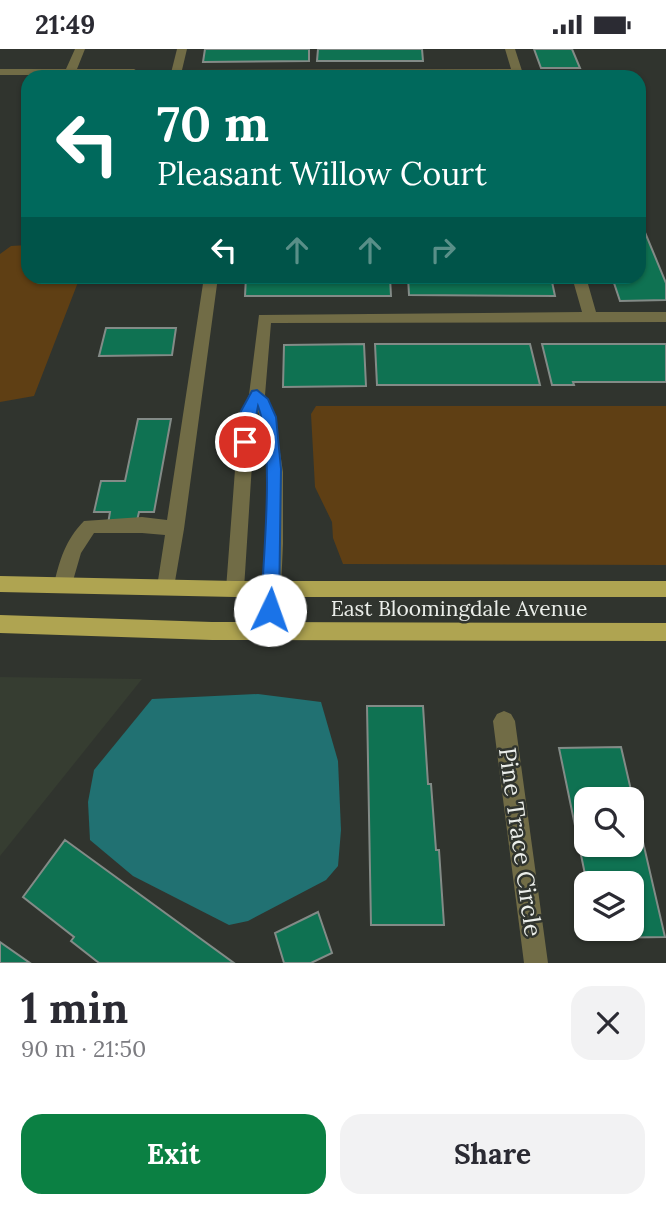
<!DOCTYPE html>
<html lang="en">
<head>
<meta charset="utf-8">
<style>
  :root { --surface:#fff; --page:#f2f2f3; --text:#2b2b33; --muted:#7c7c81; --accent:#0b8043 }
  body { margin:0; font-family:Lora,serif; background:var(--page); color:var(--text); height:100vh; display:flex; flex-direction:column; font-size:26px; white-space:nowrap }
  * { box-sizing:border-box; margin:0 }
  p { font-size:23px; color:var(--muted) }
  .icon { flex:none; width:38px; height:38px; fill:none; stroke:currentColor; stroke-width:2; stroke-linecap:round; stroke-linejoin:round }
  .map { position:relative; height:914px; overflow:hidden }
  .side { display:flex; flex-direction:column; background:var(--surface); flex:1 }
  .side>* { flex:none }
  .guide { position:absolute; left:21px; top:21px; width:625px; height:214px; border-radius:21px; box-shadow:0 2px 5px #0004; background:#00695c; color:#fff; overflow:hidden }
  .controls { position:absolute; left:574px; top:738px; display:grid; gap:14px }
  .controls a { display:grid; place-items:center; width:70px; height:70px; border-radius:14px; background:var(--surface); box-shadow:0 2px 5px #0004; font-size:35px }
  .pin { position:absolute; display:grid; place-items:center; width:60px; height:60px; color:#fff; margin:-30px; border:4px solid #fff; border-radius:50%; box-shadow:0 2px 7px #0007 }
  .me { position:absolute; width:77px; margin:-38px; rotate:3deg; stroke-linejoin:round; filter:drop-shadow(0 0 5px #0008) }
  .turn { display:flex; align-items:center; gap:24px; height:147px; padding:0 21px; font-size:32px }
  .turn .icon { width:91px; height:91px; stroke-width:2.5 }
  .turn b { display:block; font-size:49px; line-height:60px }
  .lanes { display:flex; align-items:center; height:66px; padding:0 21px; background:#0003; justify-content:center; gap:35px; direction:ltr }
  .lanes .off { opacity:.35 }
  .round { display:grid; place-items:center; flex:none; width:74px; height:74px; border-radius:21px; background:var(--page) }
  .head { display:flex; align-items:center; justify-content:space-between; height:119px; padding:0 21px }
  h1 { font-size:42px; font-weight:800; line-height:52px }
  .action { display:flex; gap:14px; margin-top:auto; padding:14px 21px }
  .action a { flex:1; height:80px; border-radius:21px; background:var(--accent); color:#fff; font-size:28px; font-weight:800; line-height:80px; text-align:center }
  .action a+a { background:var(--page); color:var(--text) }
  .status { display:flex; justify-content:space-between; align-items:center; height:49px; padding:0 35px; background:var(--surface); direction:ltr }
  .status svg { height:19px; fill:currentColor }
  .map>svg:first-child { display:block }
  .built { fill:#363d31 }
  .green { fill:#5f3f14 }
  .water { fill:#217172 }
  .building { fill:#0f7252; stroke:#838b87; stroke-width:2; fill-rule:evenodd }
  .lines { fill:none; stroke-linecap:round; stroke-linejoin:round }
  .minor { fill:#716c46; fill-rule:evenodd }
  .major { fill:#afa451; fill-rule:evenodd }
  .route { fill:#1a73e8; stroke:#114b97; stroke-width:2 }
  .labels { text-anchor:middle; stroke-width:5; stroke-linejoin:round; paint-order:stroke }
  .street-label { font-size:21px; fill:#ebeeea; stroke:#30342e }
  .near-street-label { font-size:24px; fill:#ebeeea; stroke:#30342e }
</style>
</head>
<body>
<div class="status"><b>21:49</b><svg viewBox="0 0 49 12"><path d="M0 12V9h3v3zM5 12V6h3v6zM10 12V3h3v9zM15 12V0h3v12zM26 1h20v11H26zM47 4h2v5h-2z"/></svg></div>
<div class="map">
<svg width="666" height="914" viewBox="0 0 666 914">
  <rect width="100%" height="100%" fill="#30342e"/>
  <path class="built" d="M0,628l142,2 -142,177z"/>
  <path class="green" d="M28,196v32h52l-46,119 -34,6v-148l11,-8z
    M316,357h350v159l-323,-1 -10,-26 -1,-16 -17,-35 -4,-73z"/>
  <path class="water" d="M258,645l63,8 17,59 3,69 -3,36 -12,14 -78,41 -19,4 -96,-49 -43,-36 -2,-38 6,-32 58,-71z"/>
  <path class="building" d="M205,0h104v12l-106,1z
    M318,0h104l1,12h-106z
    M534,0h38l8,19h-39z
    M541,23h40l2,5h-40z
    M639,169l27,65v17l-46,1 -8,-24h27z
    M246,228h144l1,19h-146z
    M408,228h143l4,19 -146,-1z
    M106,279h70l-4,27 -73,1z
    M364,295l2,42 -83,1 1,-42z
    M375,295h155l10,41h-163z
    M542,295h124v38h-93l1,3h-22z
    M138,370h33l-17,93h-15l-3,13 -28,-1 2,-12h-16l7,-31h24z
    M367,657h56l5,78h3l5,66h3l5,75h-73z
    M621,698l44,190 -68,1 -2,-9h37v-45h-45l-28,-136zM586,751h46v45h-46z
    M65,791l169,123h-135l-28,-22 3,-4 -51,-40z
    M318,863l14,41 -21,10h-27l-9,-30z
    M0,893l30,21h-30z"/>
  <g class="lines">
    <path class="minor" d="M75,0h10l-8,20h57l5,3 -5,3h-134v-6h66z
      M177,0h10l-5,21 329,-1 -6,-20h10l9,28h-354z
      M204,228h14l-34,252 -11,64 -7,2 -7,-2 -2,-6 8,-52 -23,-2h-48l-13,20 -11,38 -7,2 -7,-2 -2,-6c5,-24 12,-46 30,-64l58,-4 25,3z
      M572,228h14l10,35h70v10l-395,1 -6,72 9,18 9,59v72l-4,87 -3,6 -7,3 -7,-3 -3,-6c6,-71 19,-151 -1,-220l-3,6 -11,172 -2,6 -7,2 -7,-2 -2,-6 13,-172 10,-22 10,-80 323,-3z
      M504,662l7,3 4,7 33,242h-24l-31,-242 4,-7z"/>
    <path class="major" d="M0,527l235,5h431v16h-431l-235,-5z
      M0,566l212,7 454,1v18l-454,-1 -212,-7z"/>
  </g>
  <path class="route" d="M257,341l11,9 8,18 5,52 -2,141 -3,5 -6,3 -6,-3 -3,-5c2,-51 14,-159 -3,-204l-8,40 -5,2 -8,-6 4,-31 11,-20z"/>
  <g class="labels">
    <g class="street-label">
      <text x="459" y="567">East Bloomingdale Avenue</text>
    </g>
    <g class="near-street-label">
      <text transform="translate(520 793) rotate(82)" y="8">Pine Trace Circle</text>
    </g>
  </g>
</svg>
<div class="controls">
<a><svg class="icon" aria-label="search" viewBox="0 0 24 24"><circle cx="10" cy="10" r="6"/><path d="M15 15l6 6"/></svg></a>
<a><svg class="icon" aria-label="layers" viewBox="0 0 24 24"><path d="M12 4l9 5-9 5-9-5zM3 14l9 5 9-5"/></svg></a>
</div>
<div class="pin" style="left:245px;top:393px;background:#d93025"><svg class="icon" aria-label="arrive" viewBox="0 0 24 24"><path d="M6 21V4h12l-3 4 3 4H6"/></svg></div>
<svg class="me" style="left:270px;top:561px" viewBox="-20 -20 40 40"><circle r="19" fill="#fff"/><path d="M0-13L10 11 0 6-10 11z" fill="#1a73e8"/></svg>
<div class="guide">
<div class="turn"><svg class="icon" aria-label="left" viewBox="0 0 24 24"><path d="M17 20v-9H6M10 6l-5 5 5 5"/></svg><div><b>70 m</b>Pleasant Willow Court</div></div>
<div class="lanes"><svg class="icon" aria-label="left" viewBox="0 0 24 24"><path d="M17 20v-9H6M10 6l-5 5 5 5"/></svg><svg class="icon off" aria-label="ahead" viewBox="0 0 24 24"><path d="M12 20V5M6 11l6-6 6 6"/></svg><svg class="icon off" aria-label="ahead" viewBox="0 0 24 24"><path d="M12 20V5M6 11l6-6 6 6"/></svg><svg class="icon off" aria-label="right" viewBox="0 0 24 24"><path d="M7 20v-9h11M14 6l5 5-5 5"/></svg></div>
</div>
</div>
<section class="side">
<div class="head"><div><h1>1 min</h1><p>90 m · 21:50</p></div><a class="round"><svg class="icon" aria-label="close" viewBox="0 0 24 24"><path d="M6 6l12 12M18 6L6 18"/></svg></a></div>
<div class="action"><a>Exit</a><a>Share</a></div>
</section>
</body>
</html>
